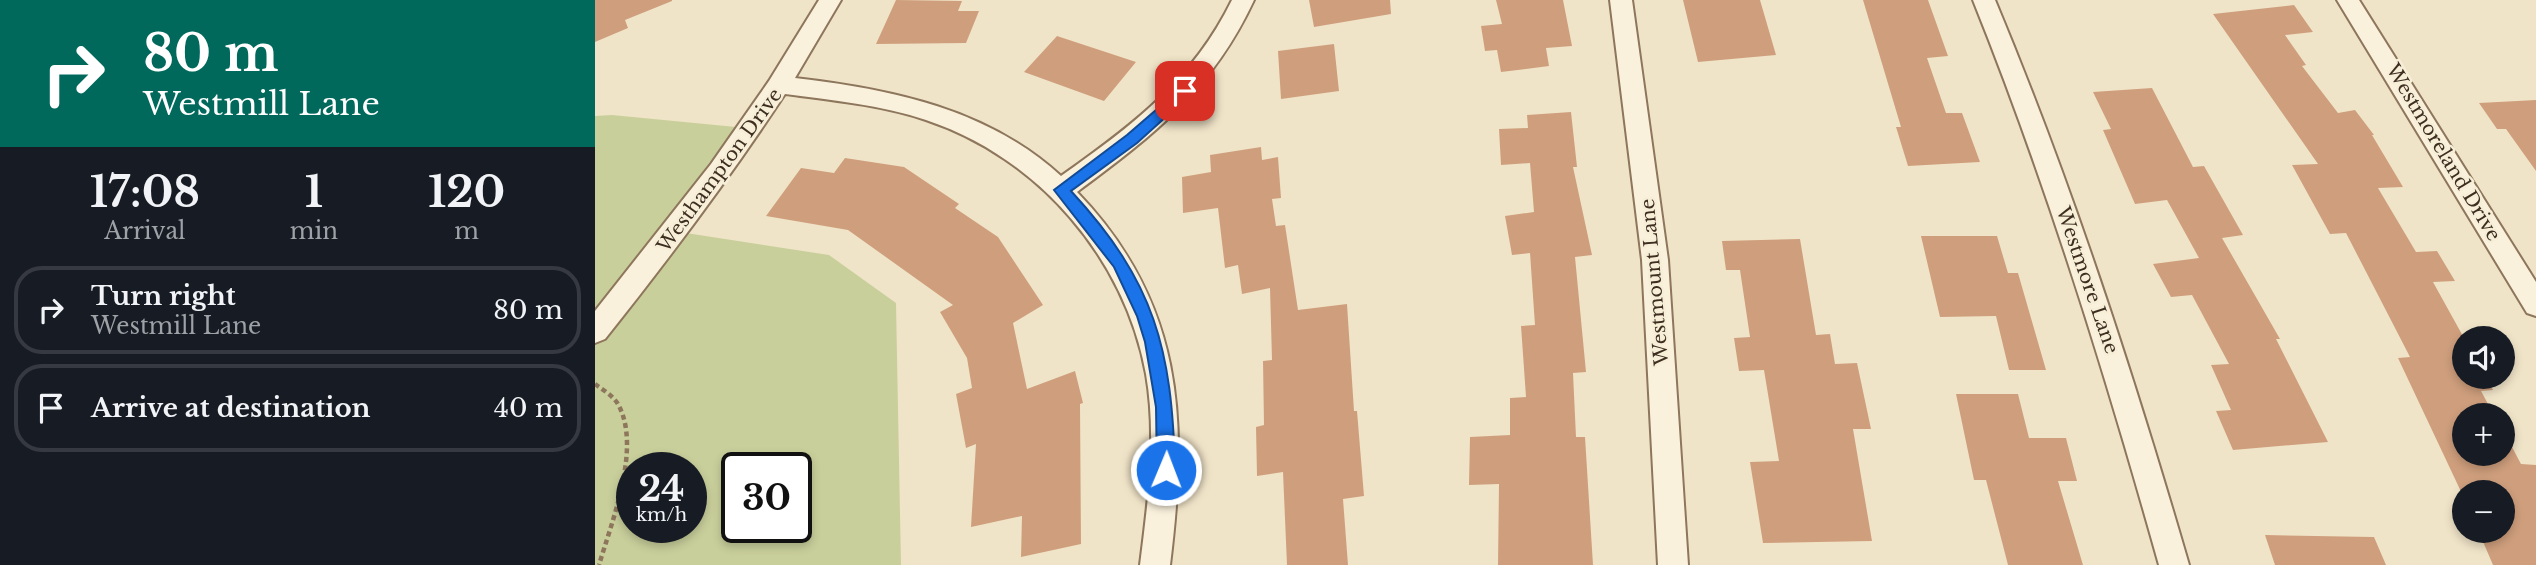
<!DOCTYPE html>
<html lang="en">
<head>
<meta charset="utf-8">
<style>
  :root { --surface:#171b24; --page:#20242c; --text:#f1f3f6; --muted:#9ea1a6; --line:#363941 }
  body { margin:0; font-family:"Libre Baskerville",serif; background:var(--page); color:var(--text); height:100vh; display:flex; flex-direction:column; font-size:26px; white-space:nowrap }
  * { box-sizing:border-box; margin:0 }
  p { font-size:23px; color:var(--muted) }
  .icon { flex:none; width:38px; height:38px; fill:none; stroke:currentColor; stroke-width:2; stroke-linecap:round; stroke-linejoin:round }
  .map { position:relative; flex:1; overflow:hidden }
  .side { display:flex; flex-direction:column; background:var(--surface); width:595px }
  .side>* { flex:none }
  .top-card { background:#00695c; color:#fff; overflow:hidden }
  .buttons { position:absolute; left:1857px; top:326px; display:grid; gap:14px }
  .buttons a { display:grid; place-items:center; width:63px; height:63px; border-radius:50%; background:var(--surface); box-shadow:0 4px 10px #0003; font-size:35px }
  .speed { position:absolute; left:21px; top:452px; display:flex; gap:14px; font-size:35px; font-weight:700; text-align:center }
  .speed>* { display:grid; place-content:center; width:91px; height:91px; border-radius:50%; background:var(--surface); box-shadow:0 4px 10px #0003; line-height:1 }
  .speed small { font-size:18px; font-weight:400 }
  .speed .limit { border:4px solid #111; border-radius:10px; background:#fff; color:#111 }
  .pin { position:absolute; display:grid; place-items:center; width:60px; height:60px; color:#fff; margin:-30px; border-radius:14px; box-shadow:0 4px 10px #0006 }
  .me { position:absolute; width:77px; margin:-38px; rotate:1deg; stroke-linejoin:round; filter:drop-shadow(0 0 5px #0008) }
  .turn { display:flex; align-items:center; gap:24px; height:147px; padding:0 28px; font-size:32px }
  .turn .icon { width:91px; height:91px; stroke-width:2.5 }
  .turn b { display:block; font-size:49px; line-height:60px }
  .eta { display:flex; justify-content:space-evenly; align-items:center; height:119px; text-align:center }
  .eta b { font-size:42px; font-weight:700; line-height:49px }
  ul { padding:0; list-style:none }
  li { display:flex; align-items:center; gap:21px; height:88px; margin:0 14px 10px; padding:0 14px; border:4px solid var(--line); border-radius:28px }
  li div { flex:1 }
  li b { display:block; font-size:26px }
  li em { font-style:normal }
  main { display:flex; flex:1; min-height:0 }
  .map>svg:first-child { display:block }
  .green { fill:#c9cf9b; fill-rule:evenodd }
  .building { fill:#cf9f7d }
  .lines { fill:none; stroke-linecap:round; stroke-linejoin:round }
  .street-casing { stroke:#8d765c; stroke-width:4 }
  .path { stroke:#8d765c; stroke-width:4.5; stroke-dasharray:5 3.5; stroke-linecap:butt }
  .street { fill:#faf1dc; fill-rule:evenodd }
  .route { fill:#1a73e8; stroke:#114b97; stroke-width:2 }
  .labels { text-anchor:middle; stroke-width:5; stroke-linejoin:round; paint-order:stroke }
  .street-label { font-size:19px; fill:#3d2e20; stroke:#f7eed8 }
</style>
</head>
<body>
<main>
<section class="side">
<div class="top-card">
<div class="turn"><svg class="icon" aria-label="right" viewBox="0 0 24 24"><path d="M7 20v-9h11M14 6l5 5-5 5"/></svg><div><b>80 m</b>Westmill Lane</div></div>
</div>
<div class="eta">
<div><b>17:08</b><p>Arrival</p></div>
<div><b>1</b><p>min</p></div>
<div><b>120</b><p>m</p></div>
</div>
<ul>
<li><svg class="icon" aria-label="right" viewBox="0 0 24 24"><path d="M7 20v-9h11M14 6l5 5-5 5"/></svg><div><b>Turn right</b><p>Westmill Lane</p></div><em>80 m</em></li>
<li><svg class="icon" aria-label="arrive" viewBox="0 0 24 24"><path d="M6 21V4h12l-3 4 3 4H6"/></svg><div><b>Arrive at destination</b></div><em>40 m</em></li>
</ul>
</section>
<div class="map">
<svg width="1941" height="565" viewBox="0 0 1941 565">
  <rect width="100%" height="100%" fill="#f0e4c8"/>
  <path class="green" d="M17,115l124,12 -76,102 169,26 67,48 5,262h-306v-449zM37,467h59v60h-59zM142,467h59v60h-59z"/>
  <path class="building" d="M0,0h77v1l-47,19 3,8 -33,14z
    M301,0l66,1 -4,10h21l-13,32 -90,1z
    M714,0h81l1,14 -77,13z
    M901,0h67l9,46 -26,2 3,18 -48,6 -4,-22 -12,1 -4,-25 21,-2z
    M1088,0h77l16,55 -78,7z
    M1268,0h65l20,56 -21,2 19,55h16l18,49 -72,4 -12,-39h5z
    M1699,5l19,27 -28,3 21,30 -4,1 36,47 17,-3 19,25h-2l31,52 -25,1 38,64 21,-1 18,30 -22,1 31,56v38h21l8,14 -12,1 13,24h-30v38h39v-23l18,34 15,1v100h-43l-15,-35h25v-38h-39v6l-66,-140 12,-1 -64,-124 -16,1 -38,-69 26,-1 -105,-150z
    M462,36l79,26 -32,39 -80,-29z
    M739,44l5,47 -58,8 -3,-48z
    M1557,88l41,79 11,-1 39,69 -21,3 58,101h-4l52,103 -95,8 -17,-39 15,-1 -20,-45 18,-1 -37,-69 -21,2 -18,-33 46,-6 -32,-58 -32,4 -32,-74 8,-1 -18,-37z
    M1941,100v71l-30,-42h-9l-18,-26z
    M976,112l6,55h-4l19,88 -17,2 11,115 -13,1 3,64h9l8,128h-95l1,-81 -30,1 1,-48 40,-2v-37l16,-1 -5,-71 14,-1 -5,-72 -18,2 -7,-39 29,-4 -4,-49 -29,2 -2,-36 29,-1 -1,-13z
    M666,147l1,13 16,-3 3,41 -9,1 4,27 9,-1 13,85 49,-6 7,107h3l7,85 -21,3 5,66h-61l-4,-93 -26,4 -1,-49 8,-2 -1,-64 9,-1 -2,-72 -28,6 -4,-29 -13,3 -7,-60 -35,5 -1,-36 29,-5 -1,-17z
    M250,158l59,9 55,37 -4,4 43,29 45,68 -30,18 14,66 48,-18 8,32 -3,1 1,140 -60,13 1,-41 -51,11 5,-83 -10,4 -10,-54 16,-6 -5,-30 -27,-46 13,-7 -105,-75 -82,-14 35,-48 33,5z
    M1326,236h76l11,37h10l28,97h-37l-13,-54 -56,1z
    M1205,239l16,96 14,-1 5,30 22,-1 14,66h-18l19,112 -109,2 -13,-81 29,-1 -15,-91 -25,1 -5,-33 16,-1 -10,-67h-14l-4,-29z
    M1361,394h62l11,44h37l11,43h-19l25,84h-75l-22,-85h-12z
    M1670,535l109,2 12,28h-111z"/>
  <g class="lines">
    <g class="street-casing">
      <path id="street" d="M224,0h22l-46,78c96,11 193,31 266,98 71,-50 132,-96 171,-176h22c-42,90 -99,134 -177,192 107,111 111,228 93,373h-30c8,-63 17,-128 6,-191 -21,-116 -108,-217 -220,-254 -45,-15 -94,-20 -141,-26 -56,85 -117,166 -180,245l-10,4v-32l116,-147 58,-83z
        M1015,0h22l36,260 20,305h-30l-16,-305z
        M1378,0h22c77,184 138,373 194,565h-30c-54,-192 -112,-381 -186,-565z
        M1742,0h22l177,282v34l-9,-3z"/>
    </g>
    <path class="path" d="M0,384c8,6 19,12 24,22 22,43 -7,115 -20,159"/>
    <use href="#street" class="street"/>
  </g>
  <path class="route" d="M590,85l5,2v8l-53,48 -66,48c84,91 101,158 104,279l-3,6 -6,3 -6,-3 -3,-6 -1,-63 -11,-65 -8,-26 -23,-49 -60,-77 73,-55z"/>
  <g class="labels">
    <g class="street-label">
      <text transform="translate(1849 152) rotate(59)" y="7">Westmoreland Drive</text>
      <text transform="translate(124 170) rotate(-54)" y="7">Westhampton Drive</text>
      <text transform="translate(1493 280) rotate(71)" y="7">Westmore Lane</text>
      <text transform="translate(1059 282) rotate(-95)" y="7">Westmount Lane</text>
    </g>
  </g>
</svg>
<div class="buttons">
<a><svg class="icon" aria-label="sound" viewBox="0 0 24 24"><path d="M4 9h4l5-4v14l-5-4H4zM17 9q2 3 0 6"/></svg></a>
<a>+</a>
<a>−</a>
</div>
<div class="speed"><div>24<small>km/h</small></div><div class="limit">30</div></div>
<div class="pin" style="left:590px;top:91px;background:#d93025"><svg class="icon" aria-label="arrive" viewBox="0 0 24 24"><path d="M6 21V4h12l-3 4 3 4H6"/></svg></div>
<svg class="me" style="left:571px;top:470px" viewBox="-20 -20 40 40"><circle r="17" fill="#1a73e8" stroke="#fff" stroke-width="3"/><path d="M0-11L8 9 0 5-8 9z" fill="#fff"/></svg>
</div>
</main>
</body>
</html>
